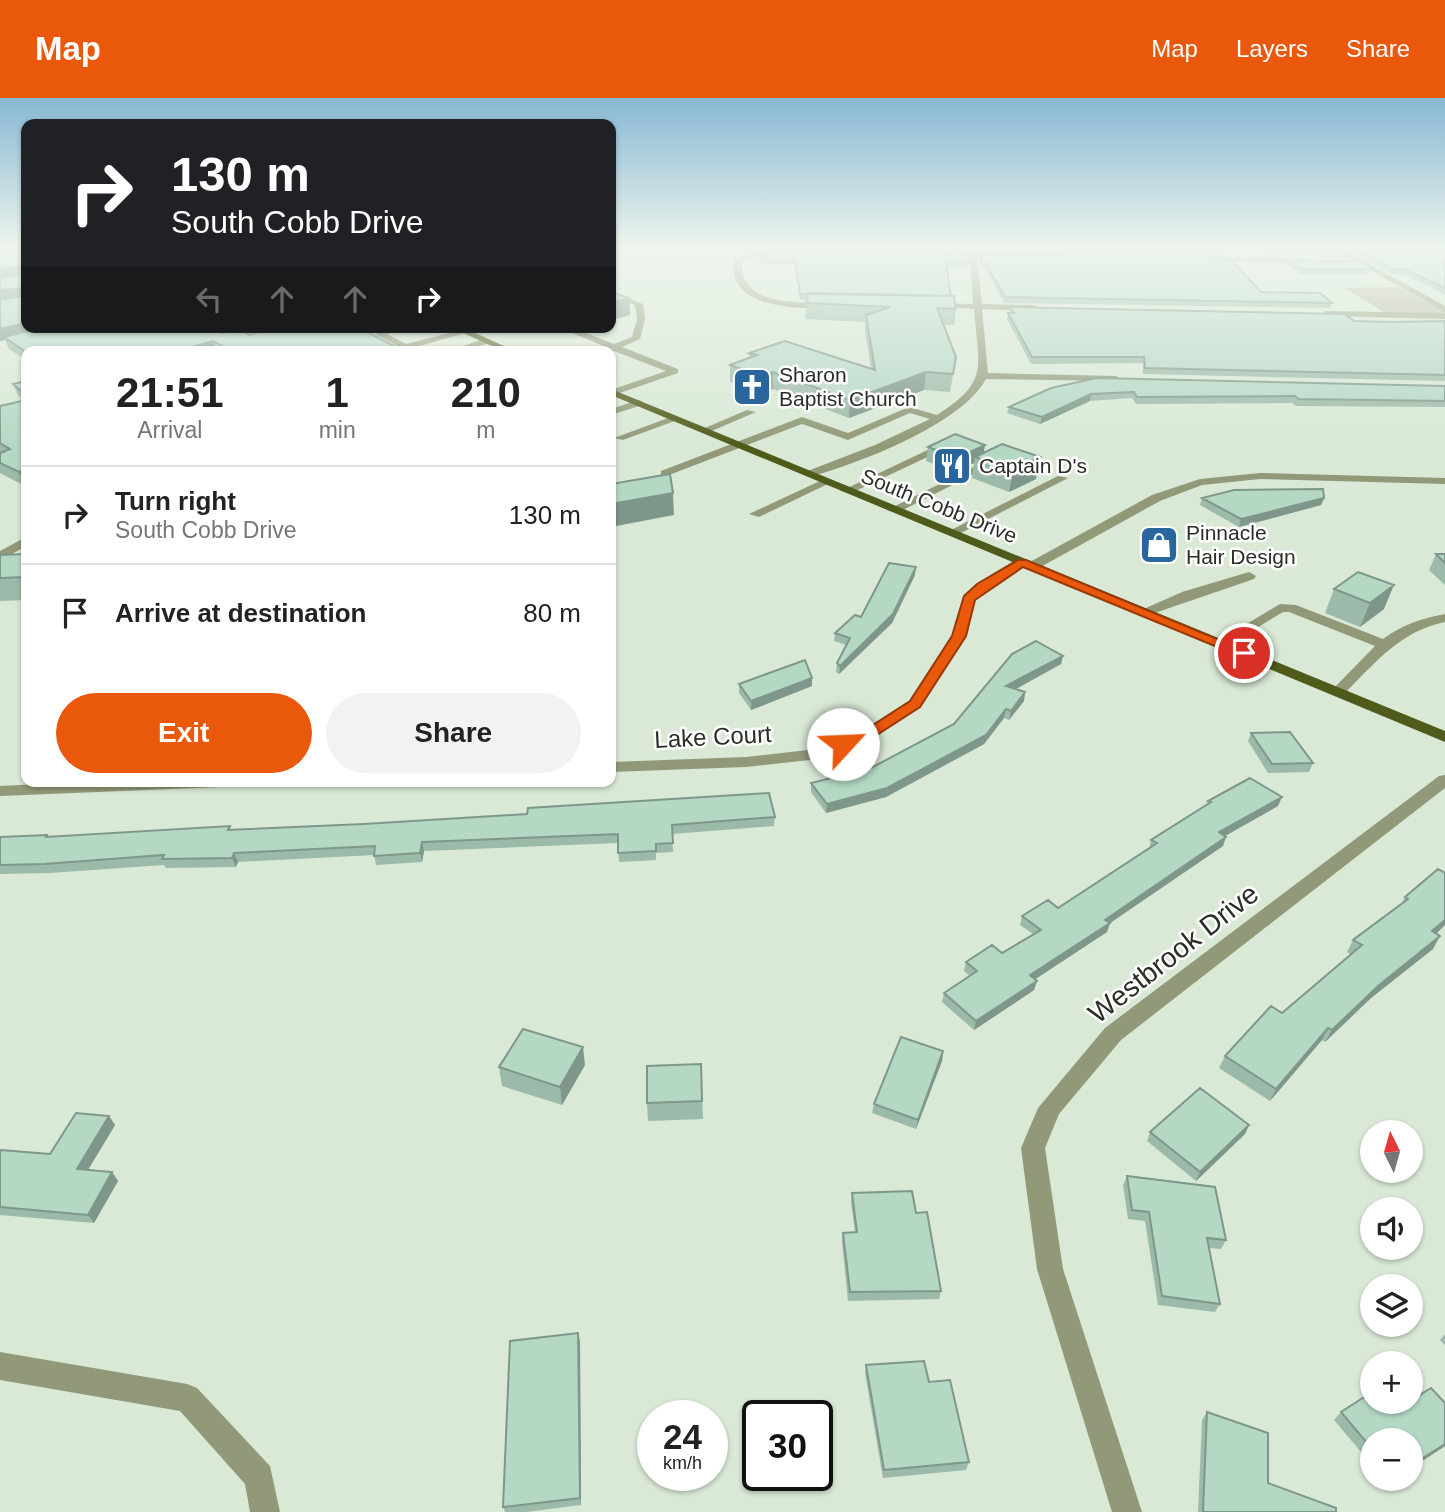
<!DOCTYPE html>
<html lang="en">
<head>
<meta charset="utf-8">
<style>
  :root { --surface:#fff; --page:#f2f2f2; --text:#222; --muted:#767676; --line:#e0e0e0; --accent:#ea580c }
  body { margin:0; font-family:Helvetica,sans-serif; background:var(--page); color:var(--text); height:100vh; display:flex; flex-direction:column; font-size:26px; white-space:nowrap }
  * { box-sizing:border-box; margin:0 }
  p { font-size:23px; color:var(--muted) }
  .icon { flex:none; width:38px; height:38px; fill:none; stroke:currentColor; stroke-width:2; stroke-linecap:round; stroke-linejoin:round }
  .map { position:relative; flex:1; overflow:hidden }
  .sheet { position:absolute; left:21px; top:248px; width:595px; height:441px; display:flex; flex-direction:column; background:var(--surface); border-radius:14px; box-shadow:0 2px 5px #0004 }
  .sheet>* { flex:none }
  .hud { position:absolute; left:21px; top:21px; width:595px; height:214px; border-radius:14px; box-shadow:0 2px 5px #0004; background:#202124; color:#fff; overflow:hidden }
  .needle { width:46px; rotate:355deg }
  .tools { position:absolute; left:1360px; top:1022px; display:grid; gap:14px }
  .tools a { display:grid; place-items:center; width:63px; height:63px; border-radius:50%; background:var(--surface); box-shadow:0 2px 5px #0004; font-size:35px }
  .speed { position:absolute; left:637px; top:1302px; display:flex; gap:14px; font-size:35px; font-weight:700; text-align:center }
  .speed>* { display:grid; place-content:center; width:91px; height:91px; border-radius:50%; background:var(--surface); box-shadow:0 2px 5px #0004; line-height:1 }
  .speed small { font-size:18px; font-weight:400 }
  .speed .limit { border:4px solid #111; border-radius:10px; background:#fff; color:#111 }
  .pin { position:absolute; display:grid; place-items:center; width:60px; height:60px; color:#fff; margin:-30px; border:4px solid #fff; border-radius:50%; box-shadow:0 2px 7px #0007 }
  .me { position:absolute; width:77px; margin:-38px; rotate:65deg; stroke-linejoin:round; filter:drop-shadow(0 0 5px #0008) }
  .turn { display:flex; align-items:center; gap:24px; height:147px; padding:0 35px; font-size:32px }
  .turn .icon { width:91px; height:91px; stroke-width:2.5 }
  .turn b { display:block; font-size:49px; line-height:60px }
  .lanes { display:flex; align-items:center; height:66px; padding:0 35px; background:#0003; justify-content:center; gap:35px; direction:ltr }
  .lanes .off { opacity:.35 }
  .eta { display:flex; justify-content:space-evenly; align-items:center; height:119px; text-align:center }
  .eta b { font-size:42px; font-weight:600; line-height:49px }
  .cta { display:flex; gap:14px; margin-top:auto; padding:14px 35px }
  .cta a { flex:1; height:80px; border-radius:42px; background:var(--accent); color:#fff; font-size:28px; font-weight:600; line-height:80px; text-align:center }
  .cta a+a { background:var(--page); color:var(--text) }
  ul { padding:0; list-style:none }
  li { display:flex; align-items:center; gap:21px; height:98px; padding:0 35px; border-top:2px solid var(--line) }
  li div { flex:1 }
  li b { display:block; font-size:26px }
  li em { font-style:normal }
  header { display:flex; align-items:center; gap:42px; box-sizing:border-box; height:98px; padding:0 35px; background:var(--accent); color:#fff }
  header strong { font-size:33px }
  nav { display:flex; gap:38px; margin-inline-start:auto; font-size:24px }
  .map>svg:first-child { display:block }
  .green { fill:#b8b49d }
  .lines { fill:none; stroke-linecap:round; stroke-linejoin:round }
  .minor { fill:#919978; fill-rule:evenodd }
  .major { fill:#4f5b1a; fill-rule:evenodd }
  .wall { fill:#9cbaa9 }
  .shaded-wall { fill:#7f978a }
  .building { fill:#b5d8c5; stroke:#7f978a; stroke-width:2 }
  .route { fill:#ea580c; stroke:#983908; stroke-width:2 }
  .labels { text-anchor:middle; stroke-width:5; stroke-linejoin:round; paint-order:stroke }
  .far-poi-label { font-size:21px; fill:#292f27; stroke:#fff; text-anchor:start }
  .far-street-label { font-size:21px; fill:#292f27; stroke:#fff }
  .street-label { font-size:24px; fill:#292f27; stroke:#fff }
  .near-street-label { font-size:28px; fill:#292f27; stroke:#fff }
</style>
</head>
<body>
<header>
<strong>Map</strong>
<nav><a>Map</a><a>Layers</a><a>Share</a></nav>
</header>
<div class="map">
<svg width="1445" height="1414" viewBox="0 0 1445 1414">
  <rect width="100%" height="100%" fill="#d9e9d6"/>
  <path class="green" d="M1399,189l46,25v2h-58l-42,-26z"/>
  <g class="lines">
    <path class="minor" d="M969,151h8v4l29,3 -29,2 5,46 52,1 4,3 -4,3 -52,-2 6,64 128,3 5,3 -2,2 -133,-2c-24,45 -128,85 -177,98l-6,-3 2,-2 70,-27 55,-26 -20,-6 -62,27 -46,-16 -133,51h-8v-4l141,-54 46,16 61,-26 28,8c54,-34 41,-49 37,-106l-45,-3 4,-3 40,1 -3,-46 -28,-3 28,-2z
      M1333,151h9l103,57v6z
      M809,152l3,4 -54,2 -16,6c-3,44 55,40 86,41l3,4c-32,4 -108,0 -96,-48l22,-7z
      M1208,159l102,2 4,2 -4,2 -105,-2z
      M611,194l32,12 2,15 -5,20 -18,8 56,22v4l-67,23v-6l55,-19 -52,-20h-7l-1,-4 -48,-20h13l43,17 18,-7 5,-18 -2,-14 -24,-8z
      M1325,213l120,2v6l-123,-3z
      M390,229h13l-16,7 19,10 59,-15 4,3 -64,18 -30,-16z
      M486,240l3,5 -29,9h-14z
      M638,302l4,1v4l-31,10v-6z
      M747,312l9,2 -49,21 -9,-2z
      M671,319l9,2 -57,21 -9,-2z
      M949,342l4,1v4l-102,48 -10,-2z
      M990,361l10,2 -103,52 -10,-3z
      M1260,375l185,5v6l-185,-5 -58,6 -42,16 -123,68h-10l-1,-4 -50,34 -10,37 -45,71 -48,31 -54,21 -73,8 -135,5v-10l135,-5 70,-8 45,-17 48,-31 43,-65 12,-41 12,-11 41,-25h10l1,4 124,-68 48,-16z
      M1058,378l10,2 -113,58 -10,-3z
      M822,382l10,2 -73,35 -10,-3z
      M26,439v9l-26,15v-10z
      M1249,474l7,4 -2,3 -105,36h-10l-2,-3 45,-20z
      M1280,506l16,1 87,34c19,-14 39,-21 62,-25v8c-45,9 -71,42 -102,73h-10l-3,-3 3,-3 42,-43 -86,-34h-6l-58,35h-10l-2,-3z
      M1445,677v13l-324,252 -62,74 -14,34 18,121 79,243h-30l-75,-243 -16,-121 17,-40 67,-80 334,-252z
      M81,684h147l-8,5 -220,9v-10z
      M0,1254l187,32 10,4 73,78 10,46h-30l-5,-28 -65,-73 -180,-31z"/>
    <path class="major" d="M450,229h12l55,25h-12z
      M611,291l834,342v11l-834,-347z"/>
  </g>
  <path class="wall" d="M0,151l26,78 197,6 4,-1 -5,-5h16l11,8 2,-1 -9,-7h116l47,25h-379v8l-17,-11 -4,-9 -5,1z
    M906,151h61v1z
    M979,151h242l-1,6 -240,-5z
    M1261,151h184v46l-14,-8 -29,-13h-11l-42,-22 -7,5 -70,-1z
    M981,156l280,38 71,11 -2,5 -326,-5 -20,-36h-3z
    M761,157l208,7 -1,5 -22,1 5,28 5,13 -2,16h-11l13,32 -6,35 -26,-2 -75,28 -76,-29 -13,5 -30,-12v-17l19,-7v-5l122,15 -6,-37v-9l-60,-3 2,-19h-7l-5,-36h-33z
    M1288,162l84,9 -2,5h-69l-14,-9z
    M1010,209l344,14 38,1 53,-1v60l-302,-7v-11l-112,1 -24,-45z
    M26,283v104l-1,1 -25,-13v-67l24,-6 -6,-5 -5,-11z
    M1445,288v21l-149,-1 -4,-3 -156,1 -4,-6 -42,3 -50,23 -33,-11 2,-6 42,-19z
    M928,349l56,6 52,26 -27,13 -37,-14 2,-15 -18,9 -30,-11z
    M1202,400h122l-3,7 -82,22 -39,-22z
    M26,456v46l-26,1v-46z
    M1436,456h9v31l-16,-15z
    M915,477l-23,48 -53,51 -3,-2 1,-9 9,-18 -12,-4 1,-8 26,-16z
    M1334,491l50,20 -24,18 -35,-14z
    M1063,558l-2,8 -46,25 10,3 -1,9 -15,19 -5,-2 -20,26 -98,53 -60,16 -15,-21v-9l60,-15 83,-44z
    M739,586l73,2 -61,24 -12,-17z
    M1251,635l62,30 -4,9 -41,1 -20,-32z
    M1208,703l70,5 -53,30 -2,10 -113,77 -3,9 -72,47 -1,11 -60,40 -32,-28 2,-9 26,-17 -6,-5 2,-9 36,-9 31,-19 -13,-9 2,-9 36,-8 91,-59 2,-9 55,-35z
    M775,719l-1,9 -102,8 1,18 -17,1v7l-37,2 -1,-19 -194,8 -2,11 -46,3 -2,-10 -136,7 -2,5 -70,1 -2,-3 -114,8 -50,1v-37l47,-2 2,2 181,-11 1,4z
    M1405,799l40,28 -9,9 -3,15 -62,49 -46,44 -3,-2 -52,61 -51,-33 6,-12 57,-43 69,-58 -4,-3 6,-12 48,-36z
    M943,953l-1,10 -26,68 -44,-16 2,-9z
    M701,966l2,55 -55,2 -1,-18z
    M585,967l-23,40 -60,-19 -3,-19z
    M109,1018l6,9 -27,45 24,2 6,9 -24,42 -94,-8v-63l50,2z
    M1249,1027l-4,9 -49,47 -49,-40 3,-9z
    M1127,1078l99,64 -5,9 -12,-1 11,56 -5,8 -57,-7 -13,-84 -17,-2 -5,-34z
    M852,1095l64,20 25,78 -2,8 -91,2 -6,-59 1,-9 12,-1 -4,-30z
    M578,1235l2,9 1,163 -55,7h-21l-2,-5z
    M1445,1236v11l-5,-5z
    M866,1267l63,17 40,80 -3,8 -83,8 -18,-105z
    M1415,1300l30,48 -35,23v-29h-38v25l-38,-45 7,-8z
    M1207,1314l61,71 68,29h-138l4,-92z
    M1384,1381h12l-8,5z"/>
  <path class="shaded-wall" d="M1347,151h3l-1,3 -7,5 2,-5z
    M24,167l2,10 -26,4v-10z
    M24,190l2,10 -26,2v-10z
    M629,200l1,17 -19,5v-17z
    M26,225v4h33l-55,10 1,3 -5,1v-12z
    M213,243l3,11h-42z
    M773,274v17l-13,5 1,-18z
    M926,274l-2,18 -75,28 1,-18z
    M1091,296l-1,7 -50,23 2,-7z
    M985,347l-2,14 -8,-2 -1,6 -18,9 2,-14z
    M1040,359l-4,22 -27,13 4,-21z
    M26,372v15l-1,1 -6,-14z
    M673,395l1,22 -63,12v-23z
    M1324,400l-3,7 -82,22 2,-8z
    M916,469l-1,8 -23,48 -53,51 1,-8z
    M1394,487l-10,24 -24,18 10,-24z
    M1063,558l-2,8 -56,31 1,-9z
    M812,580v8l-61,24v-9z
    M1025,594l-1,9 -15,19 2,-9z
    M1006,611l-2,9 -20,26 -98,53 -60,16 1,-9z
    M1282,699l-4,9 -62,35 3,-9z
    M1226,739l-3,9 -113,77 -3,9 -79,52 2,-9 75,-55z
    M422,744l2,9 -2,11 -2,-9z
    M234,755l4,9 -2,5 -4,-9z
    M1445,822v5l-20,19 7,-13z
    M1440,838l-7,13 -62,49 -46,44 7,-12 46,-44z
    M1037,883l-3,9 -60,40 2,-9z
    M1328,930l-6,12 -52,61 6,-12z
    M583,949l2,18 -23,40 -2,-18z
    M943,953l-1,10 -26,68 2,-9z
    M109,1018l6,9 -32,53 -6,-9z
    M1249,1027l-4,9 -49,47 4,-9z
    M112,1074l6,9 -24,42 -6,-8z
    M578,1235l2,9 1,163 -1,-7z
    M1445,1346v2l-35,23v-3z"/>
  <path class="building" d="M0,151h26v74l-26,6v-29l23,-4 1,-8 -24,2v-12l23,-4 1,-9 -24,4z
    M1271,151h76l-3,3 -71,-1z
    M1356,151h89v39l-41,-19h-11z
    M793,153l175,3 1,8h-23l5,34 -151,-2 -5,-36 -33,1 -1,-4z
    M981,156l249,5 31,33 59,1 12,10 -327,-6 -20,-35h-4z
    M1288,162l70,1 14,8h-69z
    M611,194l18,6 -18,5z
    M809,195l145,3 2,13 -19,-1 19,49 -3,17 -27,-2 -76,28 -77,-28 -12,4 -31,-11 27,-10 -8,-2 36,-12 90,29 -9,-55 24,-8 -84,-4z
    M1010,209l335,7 9,7 38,1 53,-1v54l-300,-7 -1,-11h-112l-24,-44h6z
    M44,229h171l8,6 12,-5 -2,-1h5l11,8 10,-3 -6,-5h105l47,25h-171l-21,-11 -39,11h-148l-22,-15z
    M1097,280l348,8v15l-147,-2 -3,-3 -158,1 -3,-5 -43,2 -49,23 -33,-10 42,-19z
    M26,283v14l-13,-11z
    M26,302v70l-7,2 -19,-9v-10l10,-4 -10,-6v-37z
    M955,336l30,11 -27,13 -30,-11z
    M1002,346l38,13 -27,14 -38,-14z
    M670,376l3,19 -62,11v-20z
    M1323,391l1,9 -83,21 -39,-21 32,-8z
    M26,456v23l-26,1v-23z
    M1436,456h9v9z
    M889,465l27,4 -23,47 -53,52 -3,-3 13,-25 -15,-5 20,-18 6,2z
    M1358,474l36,13 -24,18 -36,-14z
    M1036,543l27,15 -57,30 19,6 -14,19 -5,-2 -20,26 -99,53 -60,16 -16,-21 60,-15 83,-44 58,-70z
    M805,562l7,18 -61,23 -12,-17z
    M1290,634l23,31 -41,1 -21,-31z
    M1250,680l32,19 -63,35 7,5 -121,83 5,3 -80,52 7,6 -61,40 -32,-28 33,-22 -11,-9 26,-17 10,8 39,-23 -19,-14 26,-16 10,8 99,-65 -6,-3 60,-38 -3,-1z
    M769,695l6,24 -103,8 1,18 -17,1v7l-38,2v-19l-196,8 -2,11 -46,3 1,-10 -141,7 -2,5 -70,1 2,-4 -119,9 -45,1v-28l47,-2 -1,2 184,-11 -2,4 136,-6 163,-10 1,-6z
    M1438,771l7,4v47l-13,11 8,5 -62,50 -46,44 -4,-2 -52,61 -51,-33 46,-50 11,7 80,-68 -9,-5 55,-41 -3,-2z
    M523,931l60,18 -23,40 -61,-20z
    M901,939l42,14 -25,69 -44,-16z
    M701,966l1,37 -55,2v-37z
    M1200,990l49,37 -49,47 -50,-40z
    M76,1015l33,3 -32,53 35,3 -24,43 -88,-8v-55l1,-2 49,4z
    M1127,1078l88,11 11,53 -19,-2 13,66 -58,-8 -13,-84 -17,-2z
    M912,1093l4,22 11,-1 14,79 -91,1 -7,-59 14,-1 -5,-39z
    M578,1235l2,165 -77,9 7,-166z
    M924,1263l5,21 21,-2 19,82 -85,8 -18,-105z
    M1431,1290l14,15v41l-35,22v-26h-38v9l-31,-37 31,-20v10h38v-10l5,6z
    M1207,1314l61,21v50l68,25v4h-133z"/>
  <linearGradient id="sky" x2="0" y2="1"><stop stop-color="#87b8d4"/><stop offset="0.43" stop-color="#eef5ed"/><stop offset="1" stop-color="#eef5ed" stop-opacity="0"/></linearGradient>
  <rect width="1445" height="349" fill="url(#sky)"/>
  <path class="route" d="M1018,462h8l225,93 -12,3 -216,-89 -48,33 -9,36 -46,71 -48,31 -24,9h-10v-6l24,-9 48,-31 42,-65 12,-40 13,-12z"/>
  <defs>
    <g id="church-square" transform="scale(2.0125)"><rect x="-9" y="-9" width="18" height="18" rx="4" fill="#28669d" stroke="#fff"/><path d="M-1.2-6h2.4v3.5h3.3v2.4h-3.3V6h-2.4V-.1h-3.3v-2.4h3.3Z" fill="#fff"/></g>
    <g id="restaurant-square" transform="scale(2.0125)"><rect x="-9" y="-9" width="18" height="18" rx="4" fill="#28669d" stroke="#fff"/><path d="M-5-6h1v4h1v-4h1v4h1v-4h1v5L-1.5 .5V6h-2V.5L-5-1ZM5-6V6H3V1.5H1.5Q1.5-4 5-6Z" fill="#fff"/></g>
    <g id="shop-square" transform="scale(2.0125)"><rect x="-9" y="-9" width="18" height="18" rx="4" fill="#28669d" stroke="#fff"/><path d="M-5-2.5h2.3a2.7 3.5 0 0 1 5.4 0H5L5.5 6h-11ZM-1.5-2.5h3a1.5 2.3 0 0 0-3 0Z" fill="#fff"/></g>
  </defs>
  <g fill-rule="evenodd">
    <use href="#church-square" x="752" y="289"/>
    <use href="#restaurant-square" x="952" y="368"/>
    <use href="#shop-square" x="1159" y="447"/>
  </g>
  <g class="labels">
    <g class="far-poi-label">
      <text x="779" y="284">Sharon<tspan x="779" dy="24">Baptist Church</tspan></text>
      <text x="979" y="375">Captain D's</text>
      <text x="1186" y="442">Pinnacle<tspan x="1186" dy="24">Hair Design</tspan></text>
    </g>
    <g class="far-street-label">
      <text transform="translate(939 408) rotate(22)" y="7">South Cobb Drive</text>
    </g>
    <g class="street-label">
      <text transform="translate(713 639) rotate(-3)" y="8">Lake Court</text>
    </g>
    <g class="near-street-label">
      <text transform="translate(1173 855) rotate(-38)" y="10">Westbrook Drive</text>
    </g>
  </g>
</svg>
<div class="tools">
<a><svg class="needle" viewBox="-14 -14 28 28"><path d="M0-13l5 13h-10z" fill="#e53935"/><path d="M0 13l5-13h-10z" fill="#767676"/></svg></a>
<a><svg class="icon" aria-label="sound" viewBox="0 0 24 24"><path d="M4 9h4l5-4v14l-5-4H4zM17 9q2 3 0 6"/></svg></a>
<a><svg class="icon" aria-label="layers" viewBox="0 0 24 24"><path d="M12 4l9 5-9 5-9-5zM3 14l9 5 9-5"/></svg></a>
<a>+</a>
<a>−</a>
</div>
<div class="speed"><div>24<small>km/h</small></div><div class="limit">30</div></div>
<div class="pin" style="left:1244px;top:555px;background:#d93025"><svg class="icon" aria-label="arrive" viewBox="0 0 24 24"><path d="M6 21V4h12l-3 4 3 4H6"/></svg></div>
<svg class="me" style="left:843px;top:646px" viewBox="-20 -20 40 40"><circle r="19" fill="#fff"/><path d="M0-13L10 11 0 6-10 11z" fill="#ea580c"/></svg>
<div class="hud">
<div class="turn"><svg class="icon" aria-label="right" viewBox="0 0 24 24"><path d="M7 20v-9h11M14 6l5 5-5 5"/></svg><div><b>130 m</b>South Cobb Drive</div></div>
<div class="lanes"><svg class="icon off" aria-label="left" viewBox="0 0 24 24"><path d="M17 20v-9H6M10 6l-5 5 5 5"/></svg><svg class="icon off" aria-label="ahead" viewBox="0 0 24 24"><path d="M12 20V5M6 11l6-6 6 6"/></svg><svg class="icon off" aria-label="ahead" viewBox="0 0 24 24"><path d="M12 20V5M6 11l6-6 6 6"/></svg><svg class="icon" aria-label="right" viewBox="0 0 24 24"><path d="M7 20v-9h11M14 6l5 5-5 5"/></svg></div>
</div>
<section class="sheet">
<div class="eta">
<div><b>21:51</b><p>Arrival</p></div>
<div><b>1</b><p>min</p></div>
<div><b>210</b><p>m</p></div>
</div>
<ul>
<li><svg class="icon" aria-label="right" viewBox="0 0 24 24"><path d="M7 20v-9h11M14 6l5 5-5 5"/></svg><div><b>Turn right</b><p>South Cobb Drive</p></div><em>130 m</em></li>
<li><svg class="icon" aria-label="arrive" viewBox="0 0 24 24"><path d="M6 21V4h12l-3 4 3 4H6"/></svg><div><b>Arrive at destination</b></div><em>80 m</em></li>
</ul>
<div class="cta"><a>Exit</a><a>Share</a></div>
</section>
</div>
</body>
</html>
